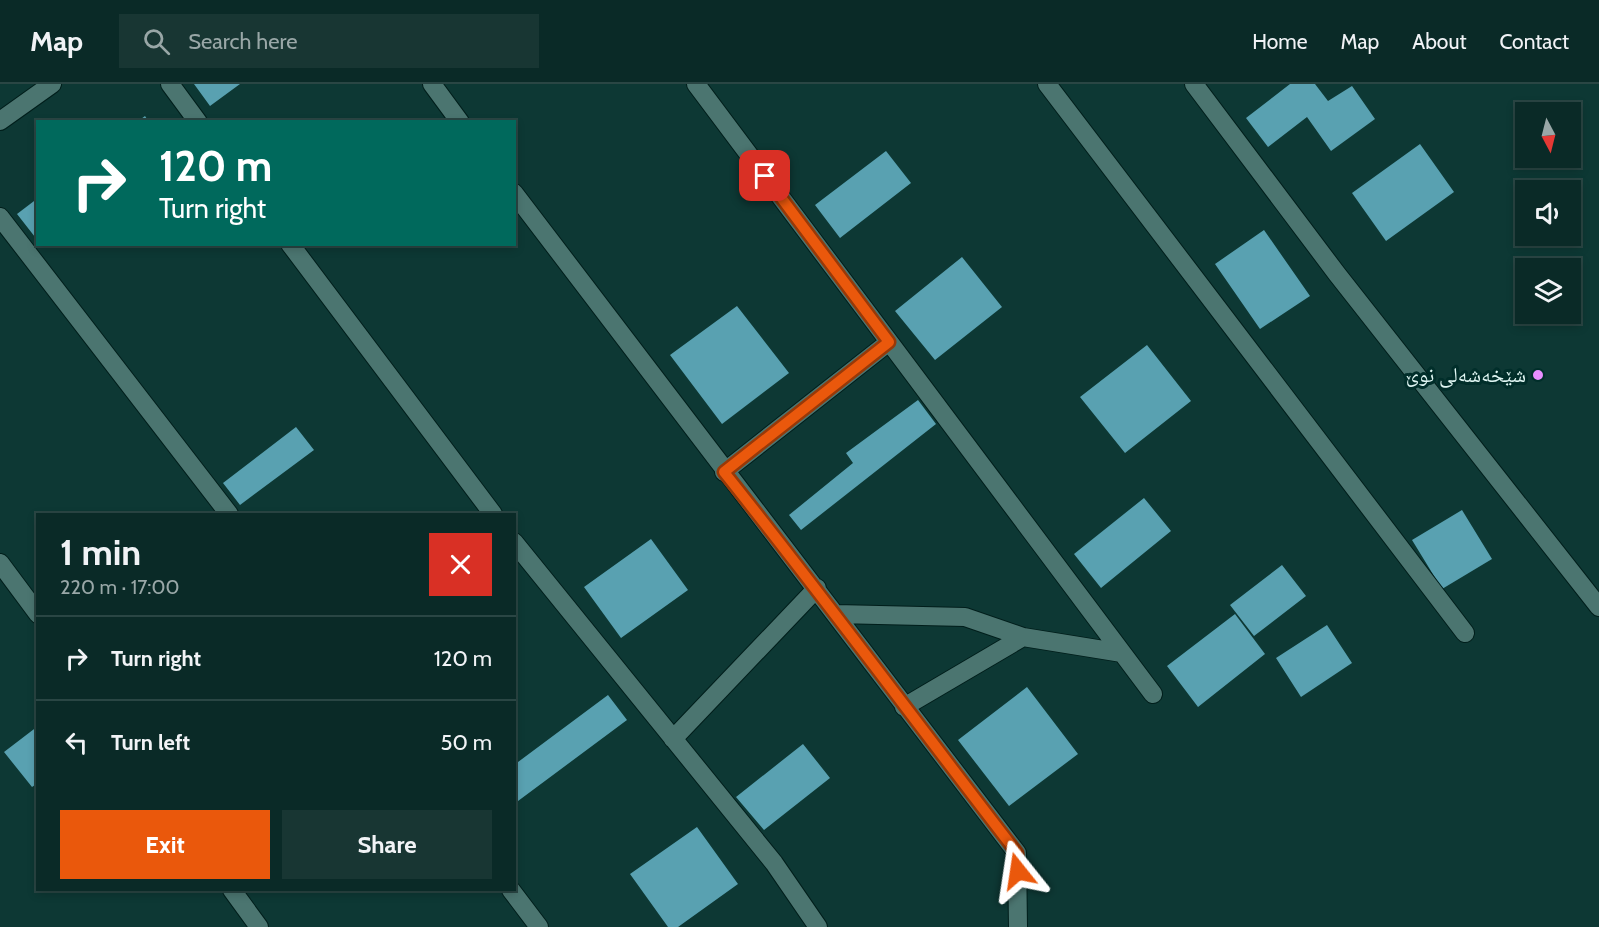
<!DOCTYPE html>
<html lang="en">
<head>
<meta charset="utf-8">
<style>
  :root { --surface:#0a2a27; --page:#183633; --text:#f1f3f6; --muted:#99a7a7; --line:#2a4644; --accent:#ea580c }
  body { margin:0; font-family:Cabin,"Noto Naskh Arabic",sans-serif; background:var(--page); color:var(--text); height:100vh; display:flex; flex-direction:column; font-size:22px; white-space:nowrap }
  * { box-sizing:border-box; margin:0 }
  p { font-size:20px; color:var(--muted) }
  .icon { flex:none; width:33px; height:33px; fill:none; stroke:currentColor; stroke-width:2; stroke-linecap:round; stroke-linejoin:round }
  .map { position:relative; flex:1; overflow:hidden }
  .panel { position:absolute; left:36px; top:429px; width:480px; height:378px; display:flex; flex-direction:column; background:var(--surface); border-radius:0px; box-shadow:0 3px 9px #0003,0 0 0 2px var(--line) }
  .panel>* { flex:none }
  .guide { position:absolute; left:36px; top:36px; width:480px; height:126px; border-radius:0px; box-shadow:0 3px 9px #0003,0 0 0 2px var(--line); background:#00695c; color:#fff; overflow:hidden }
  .needle { width:39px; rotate:173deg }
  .tools { position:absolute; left:1515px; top:18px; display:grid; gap:12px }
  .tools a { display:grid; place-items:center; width:66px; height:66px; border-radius:0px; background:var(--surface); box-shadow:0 3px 9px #0003,0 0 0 2px var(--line); font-size:30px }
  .pin { position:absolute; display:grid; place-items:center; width:51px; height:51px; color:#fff; margin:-26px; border-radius:12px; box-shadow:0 3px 9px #0006 }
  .me { position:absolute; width:66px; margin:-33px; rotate:345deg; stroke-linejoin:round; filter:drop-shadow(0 0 4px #0008) }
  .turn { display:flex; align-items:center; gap:21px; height:126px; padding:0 24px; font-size:27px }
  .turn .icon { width:78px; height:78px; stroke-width:2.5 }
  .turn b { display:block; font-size:42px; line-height:51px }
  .round { display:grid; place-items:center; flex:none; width:63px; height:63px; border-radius:0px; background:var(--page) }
  .overview { display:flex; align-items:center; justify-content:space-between; height:102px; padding:0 24px }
  h1 { font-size:36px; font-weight:700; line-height:45px }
  .cta { display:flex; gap:12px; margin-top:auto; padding:12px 24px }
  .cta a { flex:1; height:69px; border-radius:0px; background:var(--accent); color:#fff; font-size:24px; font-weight:700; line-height:69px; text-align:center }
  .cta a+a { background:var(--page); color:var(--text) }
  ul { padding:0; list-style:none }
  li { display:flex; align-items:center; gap:18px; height:84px; padding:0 24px; border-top:2px solid var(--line) }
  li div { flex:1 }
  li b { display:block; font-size:22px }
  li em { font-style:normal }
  header { display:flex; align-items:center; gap:36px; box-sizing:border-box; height:84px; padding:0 30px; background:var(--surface); border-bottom:2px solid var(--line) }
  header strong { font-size:28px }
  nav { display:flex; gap:33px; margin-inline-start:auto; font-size:21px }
  .search { width:420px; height:54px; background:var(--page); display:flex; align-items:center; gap:15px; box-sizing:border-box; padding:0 21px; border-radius:0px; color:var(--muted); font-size:22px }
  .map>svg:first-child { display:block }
  .building { fill:#59a1b1 }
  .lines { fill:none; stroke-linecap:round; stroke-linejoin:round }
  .minor-casing { stroke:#001e1b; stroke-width:20 }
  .minor { stroke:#4b7570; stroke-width:18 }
  .route-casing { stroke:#983908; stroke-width:15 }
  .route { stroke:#ea580c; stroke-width:10 }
  .poi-dot { fill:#e88eff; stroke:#012e2a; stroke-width:2 }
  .labels { text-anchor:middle; stroke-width:6; stroke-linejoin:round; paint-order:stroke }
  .poi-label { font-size:21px; fill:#e0f6f3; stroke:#012e2a; text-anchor:end }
</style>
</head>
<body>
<header>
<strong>Map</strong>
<div class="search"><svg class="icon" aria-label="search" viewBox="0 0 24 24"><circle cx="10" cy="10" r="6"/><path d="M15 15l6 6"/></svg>Search here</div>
<nav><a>Home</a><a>Map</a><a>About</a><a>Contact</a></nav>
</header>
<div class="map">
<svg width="1599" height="843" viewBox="0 0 1599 843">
  <rect width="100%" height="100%" fill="#0d3834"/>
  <path class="building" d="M194,0h46l-30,22z
    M1290,0h25l13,17 24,-15 23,33 -44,32 -24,-34 -39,30 -22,-29z
    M145,32l4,6h-12z
    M1420,60l34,48 -68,49 -34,-48z
    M886,67l25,32 -71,55 -25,-33z
    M38,114v37l-3,2 -18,-23z
    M1264,146l46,66 -50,33 -45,-65z
    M962,173l40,50 -67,53 -40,-49z
    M737,222l52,67 -67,51 -52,-69z
    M1147,261l44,56 -66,52 -45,-56z
    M918,316l18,24 -135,106 -12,-15 64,-52 -7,-10z
    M296,343l18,23 -74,55 -17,-22z
    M1144,414l27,33 -70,57 -27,-34z
    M1462,426l30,49 -50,30 -30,-49z
    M651,455l37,51 -67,48 -37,-51z
    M1282,481l24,31 -52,40 -24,-31z
    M1235,530l30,40 -67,53 -31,-41z
    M1327,541l25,38 -51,34 -25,-39z
    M1027,603l51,67 -69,52 -51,-66z
    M608,611l19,25 -113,84v-39z
    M38,642v57l-6,4 -28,-35z
    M803,660l27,34 -66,52 -28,-33z
    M697,743l41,57 -60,43h-10l-38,-53z"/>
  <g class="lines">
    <g class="minor-casing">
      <path id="minor" d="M170,0l28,38
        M432,0l28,38
        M696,0l457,610
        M1047,0l418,549
        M1194,0l143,190 262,333
        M0,37l52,-37
        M514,109l503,660 1,74
        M0,133l229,297
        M290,160l203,270
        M724,388l165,-130
        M514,458l260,321 44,64
        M0,479l38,51
        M836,530l129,3 58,20 99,16
        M904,623l119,-70
        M673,655l144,-151
        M232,806l27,37
        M511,806l28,37"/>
    </g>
    <use href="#minor" class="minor"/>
  </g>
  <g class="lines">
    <g class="route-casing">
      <path id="route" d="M765,92l124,166 -165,130c100,125 195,254 293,381l1,18"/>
    </g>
    <use href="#route" class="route"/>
  </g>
  <circle class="poi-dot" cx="1538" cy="291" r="6"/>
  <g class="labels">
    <g class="poi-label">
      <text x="1526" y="298">شێخەشەلی نوێ</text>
    </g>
  </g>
</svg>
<div class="tools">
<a><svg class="needle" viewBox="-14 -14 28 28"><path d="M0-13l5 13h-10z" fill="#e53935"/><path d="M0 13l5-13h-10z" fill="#99a7a7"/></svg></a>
<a><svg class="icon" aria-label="sound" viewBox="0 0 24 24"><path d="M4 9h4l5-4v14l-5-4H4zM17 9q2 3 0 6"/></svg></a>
<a><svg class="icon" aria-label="layers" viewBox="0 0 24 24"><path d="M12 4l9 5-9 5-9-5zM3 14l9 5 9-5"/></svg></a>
</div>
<div class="pin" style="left:765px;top:92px;background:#d93025"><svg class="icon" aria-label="arrive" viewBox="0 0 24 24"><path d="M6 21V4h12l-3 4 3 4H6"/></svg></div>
<svg class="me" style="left:1018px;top:787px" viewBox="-20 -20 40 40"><path d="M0-17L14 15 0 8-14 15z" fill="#ea580c" stroke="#fff" stroke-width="4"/></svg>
<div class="guide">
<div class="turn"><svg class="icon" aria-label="right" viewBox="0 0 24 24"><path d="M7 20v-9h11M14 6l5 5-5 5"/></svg><div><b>120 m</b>Turn right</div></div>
</div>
<section class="panel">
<div class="overview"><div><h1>1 min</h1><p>220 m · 17:00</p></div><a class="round" style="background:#d93025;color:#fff"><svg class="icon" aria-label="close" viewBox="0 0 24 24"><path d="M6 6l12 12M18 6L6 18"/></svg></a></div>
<ul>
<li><svg class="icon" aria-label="right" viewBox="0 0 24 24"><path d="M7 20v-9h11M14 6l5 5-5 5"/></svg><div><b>Turn right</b></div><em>120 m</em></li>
<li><svg class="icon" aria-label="left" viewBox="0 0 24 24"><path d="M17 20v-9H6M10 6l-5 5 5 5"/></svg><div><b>Turn left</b></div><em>50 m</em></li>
</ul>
<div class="cta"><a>Exit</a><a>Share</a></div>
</section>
</div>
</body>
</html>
